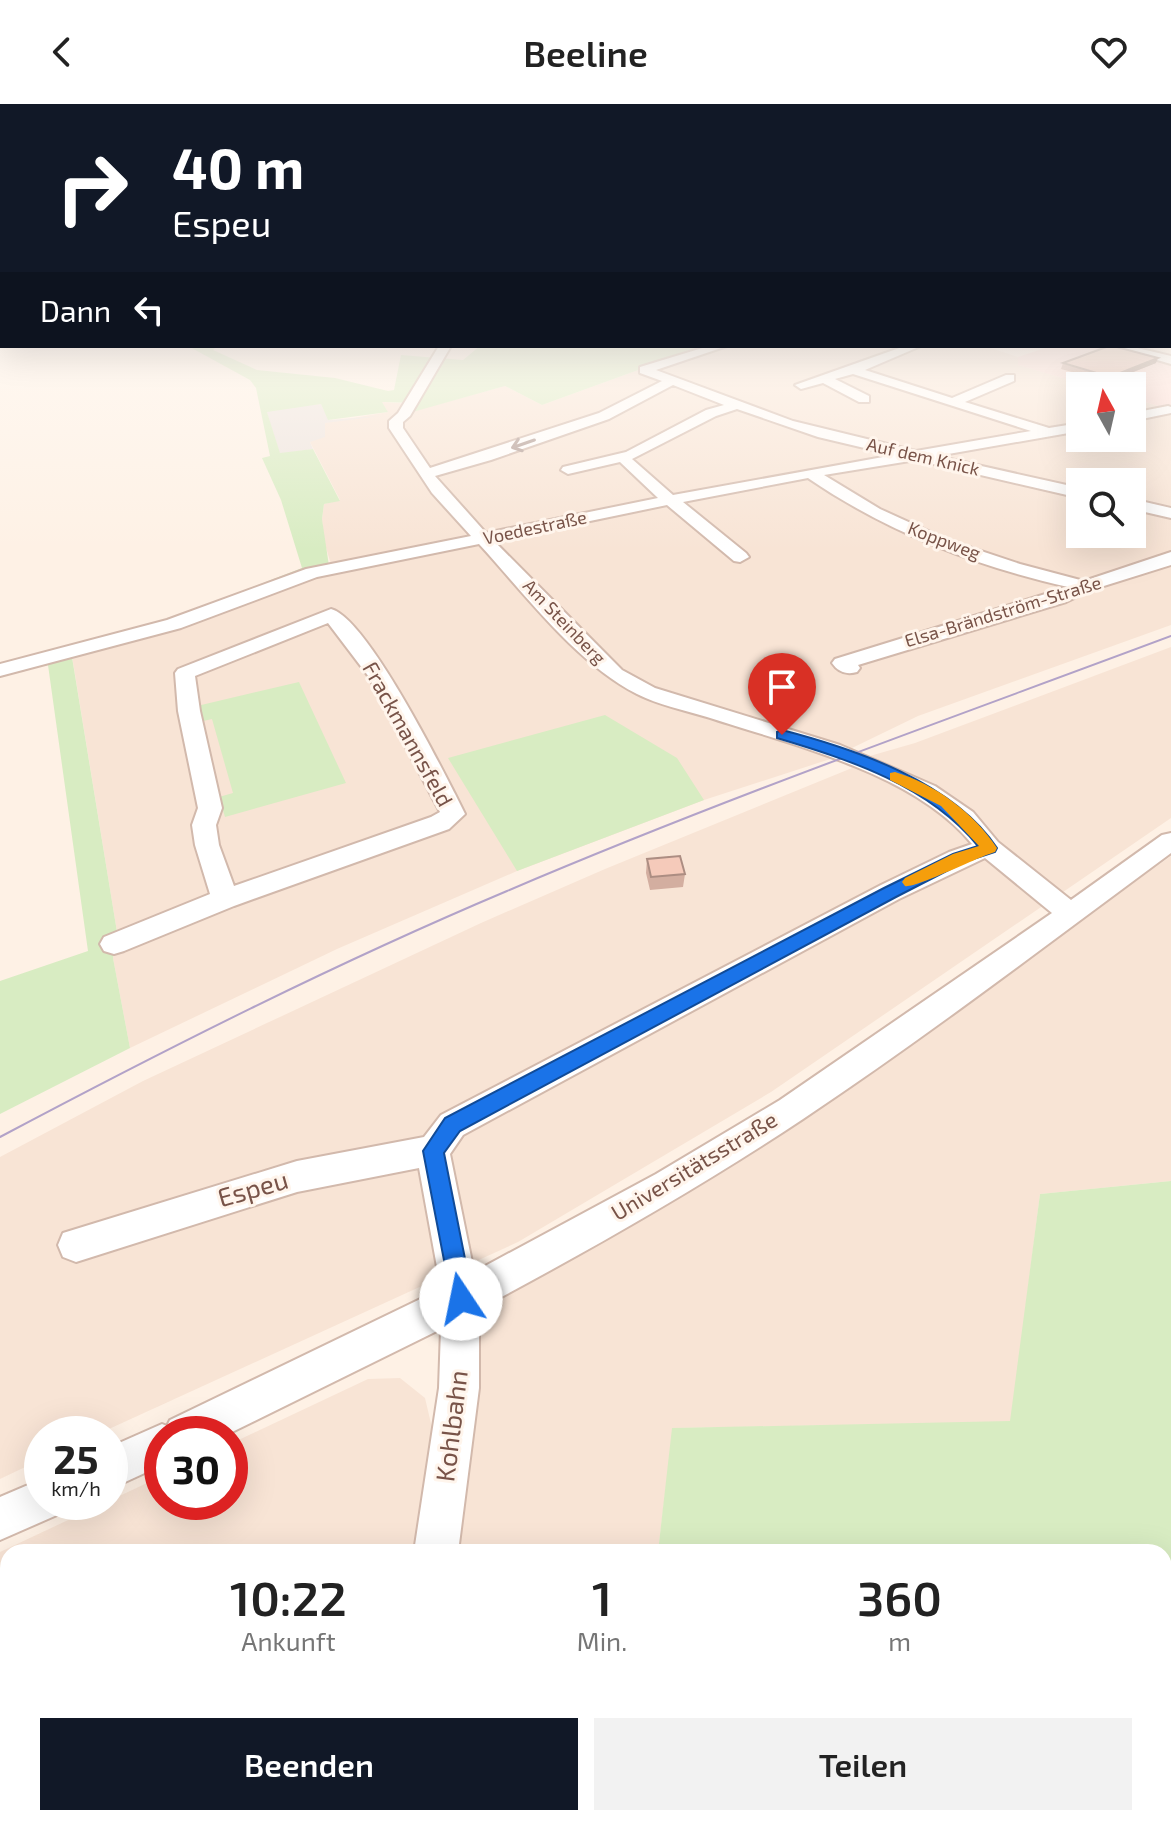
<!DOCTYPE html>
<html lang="de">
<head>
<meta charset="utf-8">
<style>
  :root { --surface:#fff; --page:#f2f2f2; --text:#222; --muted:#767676; --accent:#111827 }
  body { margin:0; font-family:"Exo 2",sans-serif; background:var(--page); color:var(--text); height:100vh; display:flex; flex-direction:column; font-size:30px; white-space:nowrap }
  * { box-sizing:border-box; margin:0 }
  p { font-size:26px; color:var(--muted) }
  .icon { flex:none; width:44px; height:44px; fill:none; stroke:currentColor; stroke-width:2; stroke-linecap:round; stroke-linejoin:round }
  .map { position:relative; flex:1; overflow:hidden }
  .side { position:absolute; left:0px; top:1440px; width:1172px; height:282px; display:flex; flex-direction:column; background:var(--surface); border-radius:24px 24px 0 0; box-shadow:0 8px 32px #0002 }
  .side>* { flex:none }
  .top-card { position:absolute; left:0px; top:0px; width:1172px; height:244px; box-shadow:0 8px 32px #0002; background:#111827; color:#fff; overflow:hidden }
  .needle { width:52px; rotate:352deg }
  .controls { position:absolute; left:1066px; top:268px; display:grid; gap:16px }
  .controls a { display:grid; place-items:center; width:80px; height:80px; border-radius:0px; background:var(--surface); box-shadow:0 8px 32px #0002; font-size:40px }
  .speed { position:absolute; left:24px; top:1312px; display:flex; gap:16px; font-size:40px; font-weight:700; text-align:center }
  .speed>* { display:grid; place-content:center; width:104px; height:104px; border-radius:50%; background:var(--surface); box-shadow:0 8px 32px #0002; line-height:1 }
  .speed small { font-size:20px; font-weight:400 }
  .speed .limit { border:12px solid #d22; background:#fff; color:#111 }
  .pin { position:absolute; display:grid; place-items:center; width:68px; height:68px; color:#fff; margin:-82px -34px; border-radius:50% 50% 50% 0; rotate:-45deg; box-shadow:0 0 8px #0007 }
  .pin .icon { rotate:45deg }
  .me { position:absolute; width:88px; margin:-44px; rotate:349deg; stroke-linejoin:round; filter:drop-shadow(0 0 6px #0008) }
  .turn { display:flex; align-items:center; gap:28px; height:168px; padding:0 40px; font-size:36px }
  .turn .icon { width:104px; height:104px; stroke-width:2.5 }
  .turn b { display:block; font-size:56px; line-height:68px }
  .then { display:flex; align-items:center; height:76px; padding:0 40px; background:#0003; gap:16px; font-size:30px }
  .eta { display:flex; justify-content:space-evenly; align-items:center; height:136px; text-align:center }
  .eta b { font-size:48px; font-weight:600; line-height:56px }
  .cta { display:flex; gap:16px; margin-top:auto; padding:16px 40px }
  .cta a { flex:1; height:92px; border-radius:0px; background:var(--accent); color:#fff; font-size:32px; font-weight:600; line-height:92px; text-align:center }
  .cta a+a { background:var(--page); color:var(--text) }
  header { display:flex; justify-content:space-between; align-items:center; height:104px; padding:0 40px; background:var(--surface); font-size:36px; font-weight:600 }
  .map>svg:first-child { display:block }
  .residential { fill:#f8e4d5; fill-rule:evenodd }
  .commercial { fill:#ffded8 }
  .industrial { fill:#ede4df }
  .green { fill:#d8ecc2 }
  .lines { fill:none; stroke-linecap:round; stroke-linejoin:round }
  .minor-casing { stroke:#d2b9ac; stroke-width:4 }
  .minor { fill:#fff; fill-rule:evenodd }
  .tram { stroke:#b2a2c8; stroke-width:2 }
  .wall { fill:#d3aea0 }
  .shaded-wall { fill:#ac8d82 }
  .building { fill:#f5caba; stroke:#ac8d82; stroke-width:2 }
  .oneway { stroke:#ae9891 }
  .route { fill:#1a73e8; stroke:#114b97; stroke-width:2 }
  .slow { fill:#f59e0b }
  .labels { text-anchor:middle; stroke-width:6; stroke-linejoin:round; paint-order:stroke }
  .far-street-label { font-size:18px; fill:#785348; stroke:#fff5ec }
  .street-label { font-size:22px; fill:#785348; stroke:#fff5ec }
  .near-street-label { font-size:26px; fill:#785348; stroke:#fff5ec }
</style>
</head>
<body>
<header><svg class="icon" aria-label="back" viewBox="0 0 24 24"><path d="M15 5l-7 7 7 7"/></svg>Beeline<svg class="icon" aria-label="heart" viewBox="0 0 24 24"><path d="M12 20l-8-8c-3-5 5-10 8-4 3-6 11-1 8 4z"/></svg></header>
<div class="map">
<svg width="1171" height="1721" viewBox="0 0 1171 1721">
  <rect width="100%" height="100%" fill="#fef1e5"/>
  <path class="residential" d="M719,242h265l34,11 1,8 71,21h-10v52h52v-40l39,12v215l-253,91 -66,32 3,3 -151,49 -187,71 -180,78 -207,99 -17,-90 4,-26 -45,-276 261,-85 -9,-30 -2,-22 2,-15 16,-4 -30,-58 14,-19 64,-11 -7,-10 33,2 -4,8 95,-26 37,19 110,-40zM1080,378h52v52h-52z
    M1171,543v171l-400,274 -253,150 -420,192h-56v25l-42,20v-322l143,-76 338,-158 124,-54 247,-101 -6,-3 3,-3 66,-19z
    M1171,752v325l-131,13 -29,228 -338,6 -15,124h-203l30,-247 332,-197z
    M400,1274l25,20 8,34 -17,120h-408v266h360l-1,7h-367v-273l162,-76v26h68v-58l138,-65z
    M419,1714h231v7h-232z"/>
  <path class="commercial" d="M1051,242h55l65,17v47l-39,-12v-12h-42l-72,-21v-8z"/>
  <path class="industrial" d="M321,300l8,16 51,-4 -55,7v14l-15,5 3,7 -33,5 -14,-44z"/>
  <path class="green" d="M188,242h29l-4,4 44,20 78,8 53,13 6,-1 7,-35 62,5 17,-14h239l-67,19 -110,40 -37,-19 -96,27 5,-10 -32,-1 6,10 -60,8 -7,-16 -54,8 13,41 33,-4 27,52 -16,3 -2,15 7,47 -123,43 -135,42 46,281 -4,26 17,90 -130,66v-133l88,-30 -40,-286 -48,10v-11l172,-46 130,-50 -21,-68 -19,-42 8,-2 -14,-68 -6,-8z
    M299,578l47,101 -121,34 -6,-20 14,-4 -21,-74 -13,3 -2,-16z
    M605,611l72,43 27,42 -187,71 -69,-113z
    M1171,1077v644h-521v-7h514v-266h-506l14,-124 338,-7 30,-227z"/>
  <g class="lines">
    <g class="minor-casing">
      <path id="minor" d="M439,242h12l-41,70 -7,6v6l27,40 169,-55 63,-32 -22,-8v-6l69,-21h18l-71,24 137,51 123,30 115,-20 -178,-57 -18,5 34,17v6h-10l-36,-19 -22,6 -6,-4 110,-39h16l-56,24 87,28 54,-23h8v6l-49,21 84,26 31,-5v8l-143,25 143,32v10l-164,-38 -92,15 56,34 68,31 72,24 64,17 87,-29v13l-80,25 -25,12 -208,63 2,3 -3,4c-10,3 -19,0 -25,-9l3,-4 233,-72c-93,-21 -181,-55 -260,-109l-125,24 63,51 3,4 -9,5 -6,-1 -67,-56 -173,36 128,129 33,18 185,57 95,41 38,26 25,30 73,58 91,-65 9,-2v20c-122,90 -242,182 -368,266 -104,69 -213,131 -324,190v79l-21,164h-44l25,-164 2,-59 -213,105h-66v31l-52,24v-42l52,-23 5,2 3,-6 271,-131 -22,-121 -122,24 -221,70 -13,-5 -5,-12 5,-12 234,-72 127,-24 17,-22 440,-230 68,-33 23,-8c-58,-71 -179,-99 -265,-127 -23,-7 -49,-12 -70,-23 -61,-31 -112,-100 -158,-150l-162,33 -136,51 -181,48v-12l167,-44 139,-51 165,-33 -39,-43 -43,-65v-7l9,-8zM673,281l51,20 -18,5 -80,42 -63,15 -2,3 7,4 52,-12 38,36 -172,35 -51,-57 56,-16 118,-41zM737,305l81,28 76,18 -221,40 -41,-36 84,-43zM985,754l67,55 -272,187 -124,74 -182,98 -24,-118 13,-19 436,-236z
        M1109,242h20l42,10v8z
        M1168,302l3,1v6l-39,8v-8z
        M1132,395l39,9v10l-39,-9z
        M331,505c35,9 106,150 124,185l10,20 -16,15 -215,77 -110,45 -10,3 -10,-3 -4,-7 4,-7 106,-43 -15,-49 -3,-20 6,-17 -20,-97 -3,-38 3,-4zM328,519l41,54 71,135 -9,5 -197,69 -15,-41 -3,-20 6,-17 -22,-97 -5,-35z
        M42,1375v23h20l-5,13 -57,25v-43z
        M370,1714h50l-2,7h-50z"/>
    </g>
    <use href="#minor" class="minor"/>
    <path class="tram" d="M0,1033c166,-88 334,-173 507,-246 218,-93 442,-172 664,-255"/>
  </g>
  <path class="wall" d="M1063,259h93l-48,19 -47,-13z
    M647,755l38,15 -2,13 -33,3 -4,-17z"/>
  <path class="shaded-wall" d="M1158,254l-2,5 -48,19 2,-5z"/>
  <path class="building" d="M1109,242h4l45,12 -48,19 -47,-14z
    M680,752l5,18 -34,3 -4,-18z"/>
  <defs><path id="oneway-shaft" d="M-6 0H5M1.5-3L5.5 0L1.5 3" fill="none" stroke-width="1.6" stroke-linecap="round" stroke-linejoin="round" transform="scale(2)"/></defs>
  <use class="oneway" href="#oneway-shaft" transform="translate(523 340) rotate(161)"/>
  <linearGradient id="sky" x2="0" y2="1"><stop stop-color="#95c9e8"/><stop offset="0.46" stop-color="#fff9f3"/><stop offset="1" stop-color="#fff9f3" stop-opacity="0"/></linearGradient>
  <rect width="1171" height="446" fill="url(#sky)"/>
  <path class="route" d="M782,626c73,19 171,52 215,118l-2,4 -31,10 -68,35 -436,234 -16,22 29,146 -3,8 -9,4 -8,-4 -30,-156 22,-33 439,-230 69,-34 25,-8c-50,-61 -128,-86 -201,-108v-6z"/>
  <path class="slow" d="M895,668c40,12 79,41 102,76l-2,4c-17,5 -81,37 -90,34l-3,-4 3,-4 48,-24 26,-8 -38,-40 -51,-26v-7z"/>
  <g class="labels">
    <g class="far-street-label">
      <text transform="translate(923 353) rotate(13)" y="6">Auf dem Knick</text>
      <text transform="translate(535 424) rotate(-12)" y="6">Voedestraße</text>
      <text transform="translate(944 437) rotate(21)" y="6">Koppweg</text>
      <text transform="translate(1003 508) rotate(-17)" y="6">Elsa-Brändström-Straße</text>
      <text transform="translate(564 518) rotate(46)" y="6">Am Steinberg</text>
    </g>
    <g class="street-label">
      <text transform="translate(408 630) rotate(61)" y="8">Frackmannsfeld</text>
      <text transform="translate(694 1062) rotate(-31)" y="8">Universitätsstraße</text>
    </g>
    <g class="near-street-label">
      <text transform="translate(253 1085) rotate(-16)" y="9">Espeu</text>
      <text transform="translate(452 1322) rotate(-83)" y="9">Kohlbahn</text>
    </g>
  </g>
</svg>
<div class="controls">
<a><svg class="needle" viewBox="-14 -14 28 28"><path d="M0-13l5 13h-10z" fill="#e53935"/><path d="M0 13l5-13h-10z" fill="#767676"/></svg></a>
<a><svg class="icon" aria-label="search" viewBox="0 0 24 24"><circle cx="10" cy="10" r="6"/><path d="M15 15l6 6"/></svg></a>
</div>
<div class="speed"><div>25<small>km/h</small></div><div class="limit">30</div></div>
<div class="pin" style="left:782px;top:631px;background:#d93025"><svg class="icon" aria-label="arrive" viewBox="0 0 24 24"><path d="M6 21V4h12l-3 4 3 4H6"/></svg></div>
<svg class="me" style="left:461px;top:1195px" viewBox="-20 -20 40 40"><circle r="19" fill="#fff"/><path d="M0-13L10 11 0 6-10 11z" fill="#1a73e8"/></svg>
<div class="top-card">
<div class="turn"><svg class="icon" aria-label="right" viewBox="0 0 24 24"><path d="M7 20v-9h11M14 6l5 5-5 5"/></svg><div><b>40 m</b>Espeu</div></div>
<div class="then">Dann<svg class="icon" aria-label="left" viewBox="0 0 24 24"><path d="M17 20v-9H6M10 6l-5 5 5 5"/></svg></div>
</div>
<section class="side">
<div class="eta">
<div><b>10:22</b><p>Ankunft</p></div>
<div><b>1</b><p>Min.</p></div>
<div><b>360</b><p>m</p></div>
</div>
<div class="cta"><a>Beenden</a><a>Teilen</a></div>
</section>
</div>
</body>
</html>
